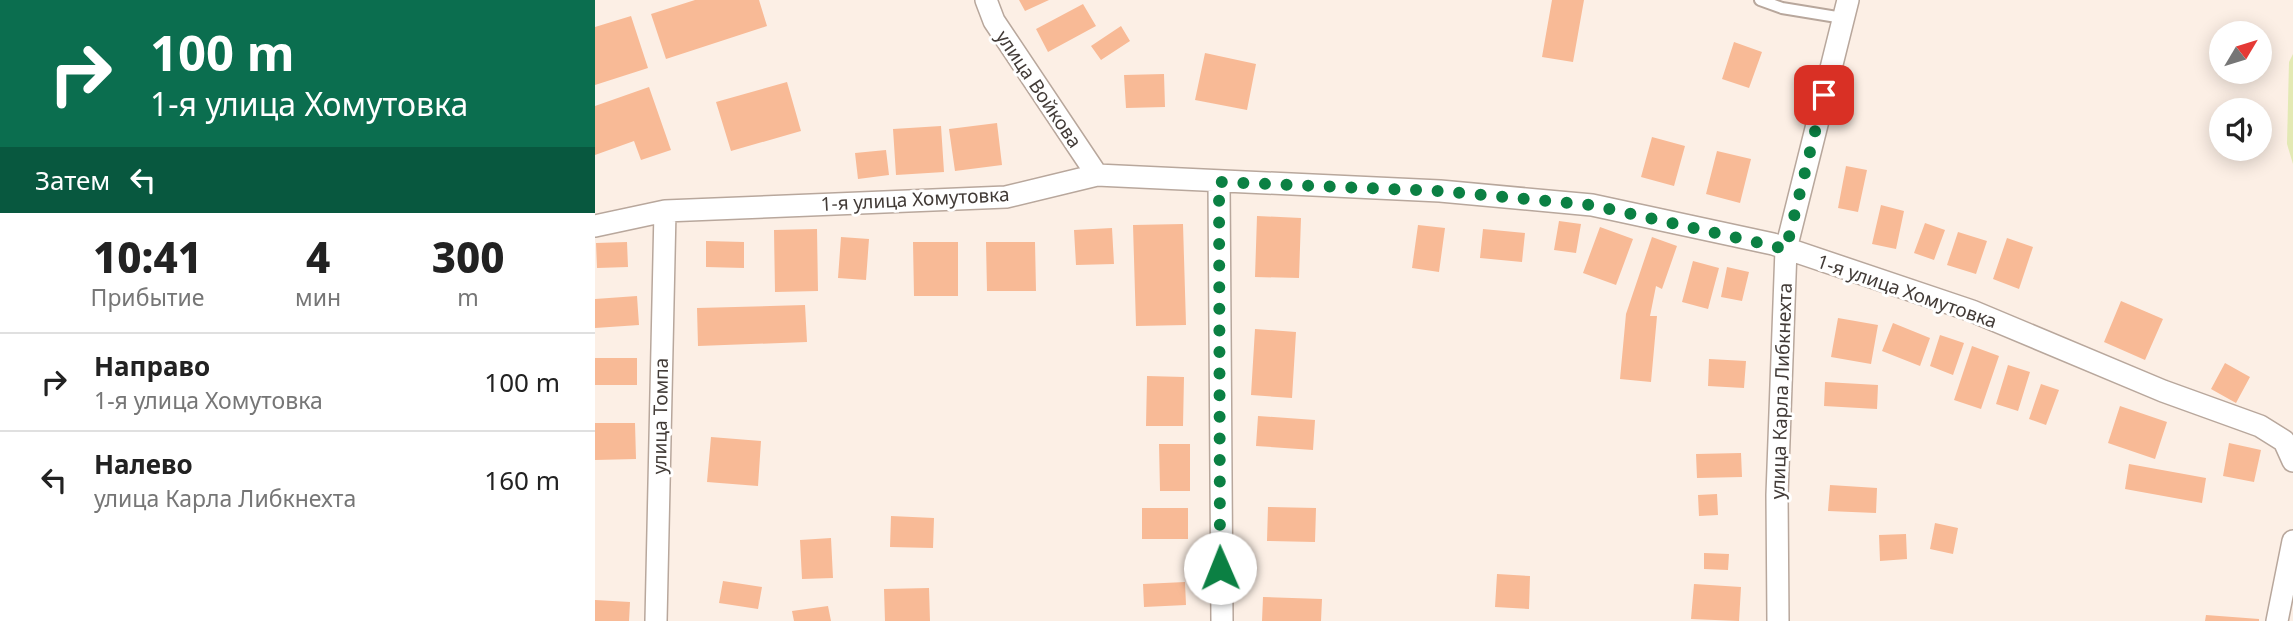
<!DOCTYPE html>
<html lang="ru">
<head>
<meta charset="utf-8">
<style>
  :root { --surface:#fff; --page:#f6f6f6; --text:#222; --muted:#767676; --line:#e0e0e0 }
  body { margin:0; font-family:"Noto Sans",sans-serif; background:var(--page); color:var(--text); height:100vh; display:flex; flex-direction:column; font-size:26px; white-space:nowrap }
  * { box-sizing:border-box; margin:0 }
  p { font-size:23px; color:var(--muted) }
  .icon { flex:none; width:38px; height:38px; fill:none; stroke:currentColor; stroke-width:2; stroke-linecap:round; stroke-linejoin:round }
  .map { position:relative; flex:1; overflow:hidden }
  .sheet { display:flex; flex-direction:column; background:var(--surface); width:595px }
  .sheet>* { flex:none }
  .banner { background:#0b6e4f; color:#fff; overflow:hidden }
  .needle { width:46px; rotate:52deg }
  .fabs { position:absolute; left:1614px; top:21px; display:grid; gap:14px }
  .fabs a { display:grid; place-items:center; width:63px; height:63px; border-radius:50%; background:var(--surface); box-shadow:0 4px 18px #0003; font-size:35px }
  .pin { position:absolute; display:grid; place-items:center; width:60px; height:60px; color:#fff; margin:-30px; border-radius:14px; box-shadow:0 4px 10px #0006 }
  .me { position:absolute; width:77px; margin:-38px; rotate:359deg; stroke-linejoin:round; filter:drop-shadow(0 0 5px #0008) }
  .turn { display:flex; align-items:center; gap:24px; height:147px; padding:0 35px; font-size:32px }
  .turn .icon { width:91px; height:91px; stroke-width:2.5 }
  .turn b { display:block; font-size:49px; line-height:60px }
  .then { display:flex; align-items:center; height:66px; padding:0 35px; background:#0003; gap:14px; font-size:26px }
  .eta { display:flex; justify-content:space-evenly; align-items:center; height:119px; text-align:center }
  .eta b { font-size:42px; font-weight:800; line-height:49px }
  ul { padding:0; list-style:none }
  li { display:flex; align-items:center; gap:21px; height:98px; padding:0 35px; border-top:2px solid var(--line) }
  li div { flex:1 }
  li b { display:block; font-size:26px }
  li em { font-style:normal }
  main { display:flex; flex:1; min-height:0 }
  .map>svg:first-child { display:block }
  .green { fill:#e3e9b4 }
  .building { fill:#f8ba96 }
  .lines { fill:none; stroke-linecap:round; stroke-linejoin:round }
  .lane-casing { stroke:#b8a79c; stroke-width:14 }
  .street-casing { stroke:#b8a79c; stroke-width:24 }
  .lane { stroke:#fff; stroke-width:10 }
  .street { stroke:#fff; stroke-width:21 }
  .route { stroke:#0b8043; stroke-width:12; stroke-dasharray:0 21.6 }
  .labels { text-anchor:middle; stroke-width:6; stroke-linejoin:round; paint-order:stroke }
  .street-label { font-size:19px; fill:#423b37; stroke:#fff }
</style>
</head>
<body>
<main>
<section class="sheet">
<div class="banner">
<div class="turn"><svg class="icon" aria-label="right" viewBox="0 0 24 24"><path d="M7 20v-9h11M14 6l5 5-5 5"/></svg><div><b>100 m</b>1-я улица Хомутовка</div></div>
<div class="then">Затем<svg class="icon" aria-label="left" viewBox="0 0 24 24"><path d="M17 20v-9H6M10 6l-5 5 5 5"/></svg></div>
</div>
<div class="eta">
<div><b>10:41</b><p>Прибытие</p></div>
<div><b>4</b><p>мин</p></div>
<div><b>300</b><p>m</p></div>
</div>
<ul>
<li><svg class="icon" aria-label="right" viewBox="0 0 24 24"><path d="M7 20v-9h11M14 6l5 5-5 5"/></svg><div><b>Направо</b><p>1-я улица Хомутовка</p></div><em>100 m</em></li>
<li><svg class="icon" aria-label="left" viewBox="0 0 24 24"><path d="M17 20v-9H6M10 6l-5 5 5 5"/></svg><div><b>Налево</b><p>улица Карла Либкнехта</p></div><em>160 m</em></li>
</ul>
</section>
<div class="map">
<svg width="1698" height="621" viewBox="0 0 1698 621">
  <rect width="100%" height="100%" fill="#fcefe5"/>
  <path class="green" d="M1698,54v110l-6,-20 2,-82z"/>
  <path class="building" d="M100,0h64l8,26 -101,33 -15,-45z
    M424,0h30l-24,11z
    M957,0h32l-11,62 -31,-5z
    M488,4l13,22 -48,26 -12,-23z
    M36,16l17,52 -53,17v-58z
    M526,26l9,15 -29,19 -10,-14z
    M1139,42l28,10 -13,36 -27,-9z
    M610,53l51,11 -9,46 -52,-10z
    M569,74l1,33 -39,1 -2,-33z
    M192,82l14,49 -70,20 -15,-49z
    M54,87l22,63 -30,10 -7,-19 -39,14v-49z
    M402,123l5,42 -47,6 -6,-42z
    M346,126l3,46 -48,3 -3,-46z
    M1057,137l33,9 -11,40 -33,-9z
    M291,150l3,25 -31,4 -3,-26z
    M1122,151l34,8 -11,44 -34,-9z
    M1251,166l21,4 -9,42 -20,-4z
    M1286,205l23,6 -8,38 -24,-5z
    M662,216l44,2 -2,60 -44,-1z
    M964,221l22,3 -5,29 -22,-3z
    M1330,223l20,7 -11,30 -20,-7z
    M588,224l3,101 -50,1 -3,-101z
    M823,225l27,3 -6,44 -27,-4z
    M1005,227l33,12 -17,46 -33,-12z
    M517,228l2,36 -38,1 -2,-35z
    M222,229l1,62 -43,1 -1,-62z
    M888,229l42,4 -3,29 -42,-4z
    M1363,232l29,9 -11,33 -29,-9z
    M246,237l28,2 -3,41 -28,-2z
    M1057,237l25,9 -15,43 -6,-3 -6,30h7l-6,66 -31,-3 6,-65z
    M1412,238l26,9 -14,42 -26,-10z
    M111,241l38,1v26l-38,-1z
    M32,242l1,25 -31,1 -1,-25z
    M318,242h45v54h-44z
    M391,242h49l1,49h-49z
    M1098,261l26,7 -11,41 -26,-7z
    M1132,267l22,5 -7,29 -21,-4z
    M42,296l2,29 -44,3v-29z
    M1526,301l42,18 -18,41 -41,-18z
    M210,305l2,37 -109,4 -1,-38z
    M1243,318l40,7 -7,39 -40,-7z
    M1298,323l37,15 -10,28 -38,-15z
    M660,329l41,3 -4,66 -41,-3z
    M1345,335l24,8 -11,32 -23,-9z
    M1377,346l27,10 -18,53 -27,-9z
    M0,358h42v27h-42z
    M1114,359l37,2 -2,27 -36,-2z
    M1630,363l25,14 -14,26 -25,-14z
    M1413,365l22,7 -12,39 -22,-7z
    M552,376l37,1 -1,49h-37z
    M1230,382l53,3 -1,24 -53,-3z
    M1446,384l18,6 -13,35 -17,-6z
    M1525,406l47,16 -12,37 -47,-16z
    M663,416l57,4 -2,30 -57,-4z
    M0,423h40l1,36 -41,1z
    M116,437l50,4 -3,45 -51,-4z
    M1634,443l32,7 -7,32 -31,-6z
    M564,444h31v47h-30z
    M1146,453l1,24 -45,1 -1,-24z
    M1534,464l77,14 -4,25 -77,-14z
    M1235,485l47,3 -1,25 -48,-2z
    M1122,494l1,21 -19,1 -1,-21z
    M673,507l48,1 -1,34 -48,-1z
    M547,508h46v31h-46z
    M296,516l43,2 -1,30 -43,-1z
    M1340,523l23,5 -5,26 -23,-5z
    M1311,534l1,25 -27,2 -1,-26z
    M236,538l2,40 -31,1 -2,-39z
    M1109,553l25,1 -1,16 -24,-1z
    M902,574l33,2 -1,33 -34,-2z
    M128,581l39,6 -4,22 -39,-6z
    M590,582l1,23 -42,2 -1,-23z
    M1099,584l47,3 -2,34 -48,-2z
    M334,588l1,33h-45l-1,-32z
    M668,597l59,2 -1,22h-59z
    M0,600l35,2 -1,19h-34z
    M233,606l3,15h-37l-2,-10z
    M1611,615l53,4v2h-54z"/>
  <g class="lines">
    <g class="lane-casing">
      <path id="lane" d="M1165,0l22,8 61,10"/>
    </g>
    <g class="street-casing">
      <path id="street" d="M391,0l8,21 103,154
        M624,182l3,439
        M0,226l70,-15 341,-14 91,-22 343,16 152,14 181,39 199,67 191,80 97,35 24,15 9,20
        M61,621l9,-410
        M1183,621l-1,-126 9,-246 62,-249
        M1682,621l16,-80"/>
    </g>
    <use href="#lane" class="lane"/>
    <use href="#street" class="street"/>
  </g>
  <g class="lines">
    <path class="route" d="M625,568l-1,-386 221,9 152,14 194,44 38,-154"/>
  </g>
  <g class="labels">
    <g class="street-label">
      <text transform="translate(444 89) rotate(56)" y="7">улица Войкова</text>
      <text transform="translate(320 199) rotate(-3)" y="7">1-я улица Хомутовка</text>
      <text transform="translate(1312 291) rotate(19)" y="7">1-я улица Хомутовка</text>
      <text transform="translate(1186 391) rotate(-88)" y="7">улица Карла Либкнехта</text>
      <text transform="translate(65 416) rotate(-89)" y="7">улица Томпа</text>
    </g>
  </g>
</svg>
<div class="fabs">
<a><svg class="needle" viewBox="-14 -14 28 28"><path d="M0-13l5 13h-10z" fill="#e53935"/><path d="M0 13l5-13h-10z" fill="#767676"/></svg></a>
<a><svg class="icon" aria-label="sound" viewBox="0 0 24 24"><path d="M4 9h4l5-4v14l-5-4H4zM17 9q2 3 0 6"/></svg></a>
</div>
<div class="pin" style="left:1229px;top:95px;background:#d93025"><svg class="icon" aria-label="arrive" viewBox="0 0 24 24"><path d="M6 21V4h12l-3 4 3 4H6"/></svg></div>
<svg class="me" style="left:625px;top:568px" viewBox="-20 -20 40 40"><circle r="19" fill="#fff"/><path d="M0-13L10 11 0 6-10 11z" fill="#0b8043"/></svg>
</div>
</main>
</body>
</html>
